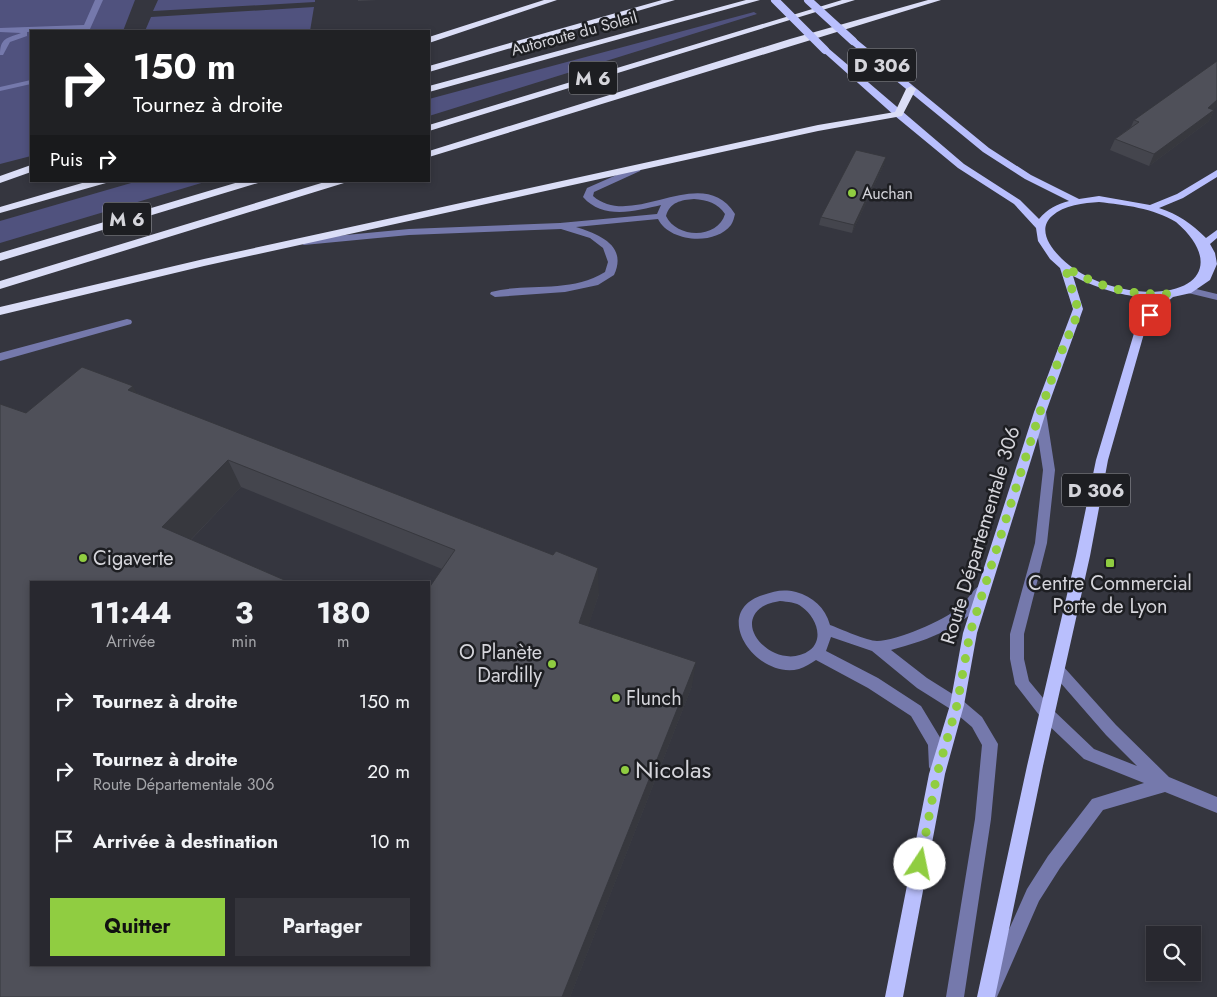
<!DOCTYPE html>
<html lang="fr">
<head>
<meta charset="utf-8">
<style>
  :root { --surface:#28282f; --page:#34343b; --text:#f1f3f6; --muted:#a5a6aa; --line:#44444b; --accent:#90cd41 }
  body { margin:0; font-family:Jost,sans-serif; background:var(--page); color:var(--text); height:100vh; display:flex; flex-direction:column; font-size:19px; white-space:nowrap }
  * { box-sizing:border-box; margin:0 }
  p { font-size:16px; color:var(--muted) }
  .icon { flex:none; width:28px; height:28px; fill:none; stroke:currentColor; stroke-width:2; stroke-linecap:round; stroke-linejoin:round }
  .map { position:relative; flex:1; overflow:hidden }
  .side { position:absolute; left:30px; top:581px; width:400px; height:385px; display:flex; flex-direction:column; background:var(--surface); border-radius:0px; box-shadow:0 2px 8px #0003,0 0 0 1px var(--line) }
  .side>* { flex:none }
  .hud { position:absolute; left:30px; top:30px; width:400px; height:152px; border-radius:0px; box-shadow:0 2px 8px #0003,0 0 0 1px var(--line); background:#202124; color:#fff; overflow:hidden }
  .controls { position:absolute; left:1146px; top:926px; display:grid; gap:10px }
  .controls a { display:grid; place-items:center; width:55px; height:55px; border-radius:0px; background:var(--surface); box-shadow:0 2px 8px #0003,0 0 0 1px var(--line); font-size:25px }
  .pin { position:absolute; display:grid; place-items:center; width:42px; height:42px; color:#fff; margin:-21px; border-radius:10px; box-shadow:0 2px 8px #0006 }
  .me { position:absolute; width:55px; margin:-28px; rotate:11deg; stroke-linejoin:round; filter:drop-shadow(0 0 4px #0008) }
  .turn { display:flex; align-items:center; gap:18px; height:105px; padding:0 20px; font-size:22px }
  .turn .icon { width:65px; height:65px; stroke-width:2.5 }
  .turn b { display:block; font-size:35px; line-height:42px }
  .then { display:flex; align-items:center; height:48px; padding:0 20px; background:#0003; gap:10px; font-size:19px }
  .eta { display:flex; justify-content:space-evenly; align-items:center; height:85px; text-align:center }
  .eta b { font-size:30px; font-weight:700; line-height:35px }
  .button { display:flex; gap:10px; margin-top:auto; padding:10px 20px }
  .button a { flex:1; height:58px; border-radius:0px; background:var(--accent); color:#111; font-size:20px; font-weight:700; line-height:58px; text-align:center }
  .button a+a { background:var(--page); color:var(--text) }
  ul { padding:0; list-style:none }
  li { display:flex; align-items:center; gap:15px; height:70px; padding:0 20px }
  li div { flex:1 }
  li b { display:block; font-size:19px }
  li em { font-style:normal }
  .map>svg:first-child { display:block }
  .green { fill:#50527e }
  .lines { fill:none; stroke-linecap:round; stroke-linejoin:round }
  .minor { fill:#7579ac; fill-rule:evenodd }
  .major { fill:#b9bffd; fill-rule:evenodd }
  .highway { fill:#dbdef7; fill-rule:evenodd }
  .major-bridge { stroke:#b9bffd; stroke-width:8 }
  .wall { fill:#44454d; fill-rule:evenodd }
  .shaded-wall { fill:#37383e }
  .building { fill:#4f5059; stroke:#37383e; fill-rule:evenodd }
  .route { stroke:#90cd41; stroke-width:9; stroke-dasharray:0 16.2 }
  .poi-dot { fill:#90cd41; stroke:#1d1e22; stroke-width:2 }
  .labels { text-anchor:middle; stroke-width:5; stroke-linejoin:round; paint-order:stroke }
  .far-street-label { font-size:16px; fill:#d5d5db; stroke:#1d1e22 }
  .far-poi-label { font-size:16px; fill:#d5d5db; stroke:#1d1e22; text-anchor:start }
  .shield { fill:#1d1e22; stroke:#9e9ea4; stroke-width:1 }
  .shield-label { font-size:19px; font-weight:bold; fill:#d5d5db }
  .street-label { font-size:20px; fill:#d5d5db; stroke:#1d1e22 }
  .poi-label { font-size:20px; fill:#d5d5db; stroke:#1d1e22; text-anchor:start }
  .near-poi-label { font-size:24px; fill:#d5d5db; stroke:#1d1e22; text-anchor:start }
</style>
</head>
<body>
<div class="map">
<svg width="1217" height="997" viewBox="0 0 1217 997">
  <rect width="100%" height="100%" fill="#35363f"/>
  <path class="green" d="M0,0h135l-12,31h-92v125l-31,8z
    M158,0h157v2l-162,9z
    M314,7l-4,24h-165l6,-14z
    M754,12l3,2 -328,102v-17z
    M138,181h70l-208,62v-22z"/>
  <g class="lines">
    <path class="minor" d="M95,0h8l-13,29 -63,3v4l-17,6 -7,13h-3c0,-17 7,-17 21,-22l-21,-1v-4l84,-3z
      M31,80v4l-31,7v-4z
      M637,166l4,3 -1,2 -46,21 -1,4c40,35 109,-35 142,18 -1,4 -2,8 -4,11 -16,21 -62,17 -73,-6l-82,8c22,7 52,18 38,48l-16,10 -33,7 -70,5 -5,-3 1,-2c39,-10 78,2 114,-20l3,-10 -5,-14 -13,-10 -29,-9 -152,6 -105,10 -5,-3 5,-3 105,-10 151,-6 97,-9 4,-9c-25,6 -58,15 -78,-8l4,-9zM694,199c13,1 24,4 31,15 -7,25 -48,25 -59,2 4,-14 15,-16 28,-17z
      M1188,287l29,7v6l-33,-8v-4z
      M127,319l4,1 1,2 -1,2 -131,37v-8z
      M1040,408l6,4 9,58 -8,73 -23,91v25l5,22 24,29 41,39 43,17 -31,-31 -54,-62 -2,-4 2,-4 5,-2 5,2 54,60 53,52 48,20v16l-52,-21 -62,18 -43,58 -21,33 -42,96h-18l48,-108 21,-33 44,-57 52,-16 -60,-24 -41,-39 -28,-36 -5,-25v-25l25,-91 8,-73 -9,-58z
      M983,584l5,2 2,4c-19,36 -62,50 -99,60l36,28 35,22 20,17 16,27 -7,75 -27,178h-18l29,-178 7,-74 -10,-18 -20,-17 -35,-22 -45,-37 -41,-14 -5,14 52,27 43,28 23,38 1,23 -3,5 -5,2 -5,-2 -3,-5 -1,-22 -17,-29 -43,-28 -52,-28c-5,3 -11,7 -17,9 -43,11 -90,-57 -36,-74 12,-4 20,-6 33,-3 17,5 29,15 34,33 11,4 37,16 47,16 20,0 67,-21 82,-33 9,-7 13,-20 24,-24zM780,601c8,1 16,1 22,6 13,9 23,31 8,43 -31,23 -79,-22 -48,-43 4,-3 12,-5 18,-6z"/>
    <path class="major" d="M850,39h6l133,109 42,27 48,24 20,-3 51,9 27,-11 40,-24v7l-34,21 -24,10c19,6 33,16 47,30l11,-8v8l-7,6 5,9 2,11 -7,16 -19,13 -18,4 -14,12 -14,21 -37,130 -18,96 -47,210 -48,231h-18l50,-231 49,-210 20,-96 39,-130 16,-25 8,-7c-31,0 -59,-8 -86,-22l10,33 -37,103 -69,221 -13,72 -19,69 -42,223h-18l44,-223 21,-69 13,-72 71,-221 39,-103 -13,-41 -10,-9 -12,-18 -2,-13 -22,-24 -56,-36 -63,-52 -74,-66 7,-2 136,116 56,36 19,19c8,-10 18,-15 30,-18l-44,-22 -42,-27 -133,-109zM1099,202c26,3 54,6 77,20 41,35 30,70 -27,70 -26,-1 -55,-9 -76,-24 -14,-10 -40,-35 -21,-52 12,-11 32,-13 47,-14z"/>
    <path class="highway" d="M544,0h13l-128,43v-6z
      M662,0h13l-246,72v-6z
      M746,0h14l-331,92v-6z
      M842,0h13l-426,131v-6z
      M928,0h13l-512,157v-6l361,-112z
      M911,86l5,3 -14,27 -84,15 -614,135 -204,49v-8l204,-48 614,-134 77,-13 11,-23z
      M31,165v7l-31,11v-7z
      M89,181h18l-1,2 -106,30v-6z
      M242,181h17l-1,2 -258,78v-8z
      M328,181h17l-1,2 -344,106v-8z"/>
    <path class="major-bridge" d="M775,0l50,50
      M808,0l45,41"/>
  </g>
  <path class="wall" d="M358,0h19l-19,1z
    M1214,110l-5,11 -60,45 -39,-16 5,-11 16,-12 3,-7z
    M884,164l-32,69 -33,-8 2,-8z
    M137,393l462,201 -11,32 104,60 -122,311h-570l26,-584zM241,487l201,82 -13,396 -238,-425z"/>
  <path class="shaded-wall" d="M1217,100v7l-15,12 6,-11z
    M1214,110l-5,11 -60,45 5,-12z
    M886,157l-2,7 -32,69 2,-8z
    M133,386l15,28 -20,-24z
    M228,460l13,27 -64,67 -15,-27z
    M598,568l1,26 -18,54 -2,-25z
    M696,662l-4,24 -122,311h-8z"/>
  <path class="building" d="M1217,61v39l-9,8 6,2 -60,44 -39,-15 24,-17 -5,-2z
    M856,150l30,7 -32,68 -33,-8z
    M82,367l51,19 -5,4 425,165 3,-4 42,17 -19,55 117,39 -134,335h-562v-593l26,9zM228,460l227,90 -26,38v377h-398v-383h258l-127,-55z"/>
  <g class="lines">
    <path class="route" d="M920,864l17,-90 20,-69 13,-72 70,-221 24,-67 10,-21 4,-15 -13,-42c36,21 63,28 104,27l-14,13 -5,8"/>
  </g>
  <g class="poi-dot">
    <circle cx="852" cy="193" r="5"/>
    <circle cx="83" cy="558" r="5"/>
    <rect x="1105" y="558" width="10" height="10" rx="2.5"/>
    <circle cx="552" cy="664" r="5"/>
    <circle cx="616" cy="698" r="5"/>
    <circle cx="625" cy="770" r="5"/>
  </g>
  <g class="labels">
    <g class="far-street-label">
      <text transform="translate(574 33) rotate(-15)" y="6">Autoroute du Soleil</text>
    </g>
    <g class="far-poi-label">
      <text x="862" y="199">Auchan</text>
    </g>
    <g class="shield">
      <rect x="848" y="48.5" width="68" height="33" rx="4"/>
      <rect x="569" y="61.5" width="48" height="33" rx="4"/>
      <rect x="103" y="202.5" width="48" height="33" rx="4"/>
      <rect x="1062" y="473.5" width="68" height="33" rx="4"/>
    </g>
    <g class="shield-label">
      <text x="882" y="72">D 306</text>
      <text x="593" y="85">M 6</text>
      <text x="127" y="226">M 6</text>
      <text x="1096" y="497">D 306</text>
    </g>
    <g class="street-label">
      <text transform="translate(980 535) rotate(-73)" y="7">Route Départementale 306</text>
    </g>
    <g class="poi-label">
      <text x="93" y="565">Cigaverte</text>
      <text x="1110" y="590" text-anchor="middle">Centre Commercial<tspan x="1110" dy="23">Porte de Lyon</tspan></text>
      <text x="542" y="659" text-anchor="end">O Planète<tspan x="542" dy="23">Dardilly</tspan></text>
      <text x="626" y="705">Flunch</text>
    </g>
    <g class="near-poi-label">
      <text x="635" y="778">Nicolas</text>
    </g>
  </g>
</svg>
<div class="controls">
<a><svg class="icon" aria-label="search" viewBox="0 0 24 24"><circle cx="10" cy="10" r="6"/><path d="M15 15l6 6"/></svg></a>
</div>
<div class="pin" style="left:1150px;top:315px;background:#d93025"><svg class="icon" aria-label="arrive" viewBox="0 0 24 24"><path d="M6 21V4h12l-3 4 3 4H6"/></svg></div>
<svg class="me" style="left:920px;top:864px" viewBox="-20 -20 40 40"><circle r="19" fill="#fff"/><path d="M0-13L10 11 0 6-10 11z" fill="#90cd41"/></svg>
<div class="hud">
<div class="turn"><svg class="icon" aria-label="right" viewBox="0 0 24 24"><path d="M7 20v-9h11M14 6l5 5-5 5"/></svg><div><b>150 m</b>Tournez à droite</div></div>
<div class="then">Puis<svg class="icon" aria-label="right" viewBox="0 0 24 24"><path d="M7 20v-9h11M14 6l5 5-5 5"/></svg></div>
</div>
<section class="side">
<div class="eta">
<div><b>11:44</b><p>Arrivée</p></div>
<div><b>3</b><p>min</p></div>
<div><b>180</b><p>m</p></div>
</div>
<ul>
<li><svg class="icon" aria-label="right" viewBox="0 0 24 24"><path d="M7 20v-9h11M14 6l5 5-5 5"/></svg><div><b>Tournez à droite</b></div><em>150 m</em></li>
<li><svg class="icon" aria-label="right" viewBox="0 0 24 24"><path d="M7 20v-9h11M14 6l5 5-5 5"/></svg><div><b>Tournez à droite</b><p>Route Départementale 306</p></div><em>20 m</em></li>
<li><svg class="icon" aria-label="arrive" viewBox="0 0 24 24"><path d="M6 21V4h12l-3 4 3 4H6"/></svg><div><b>Arrivée à destination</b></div><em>10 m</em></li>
</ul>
<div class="button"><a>Quitter</a><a>Partager</a></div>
</section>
</div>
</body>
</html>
